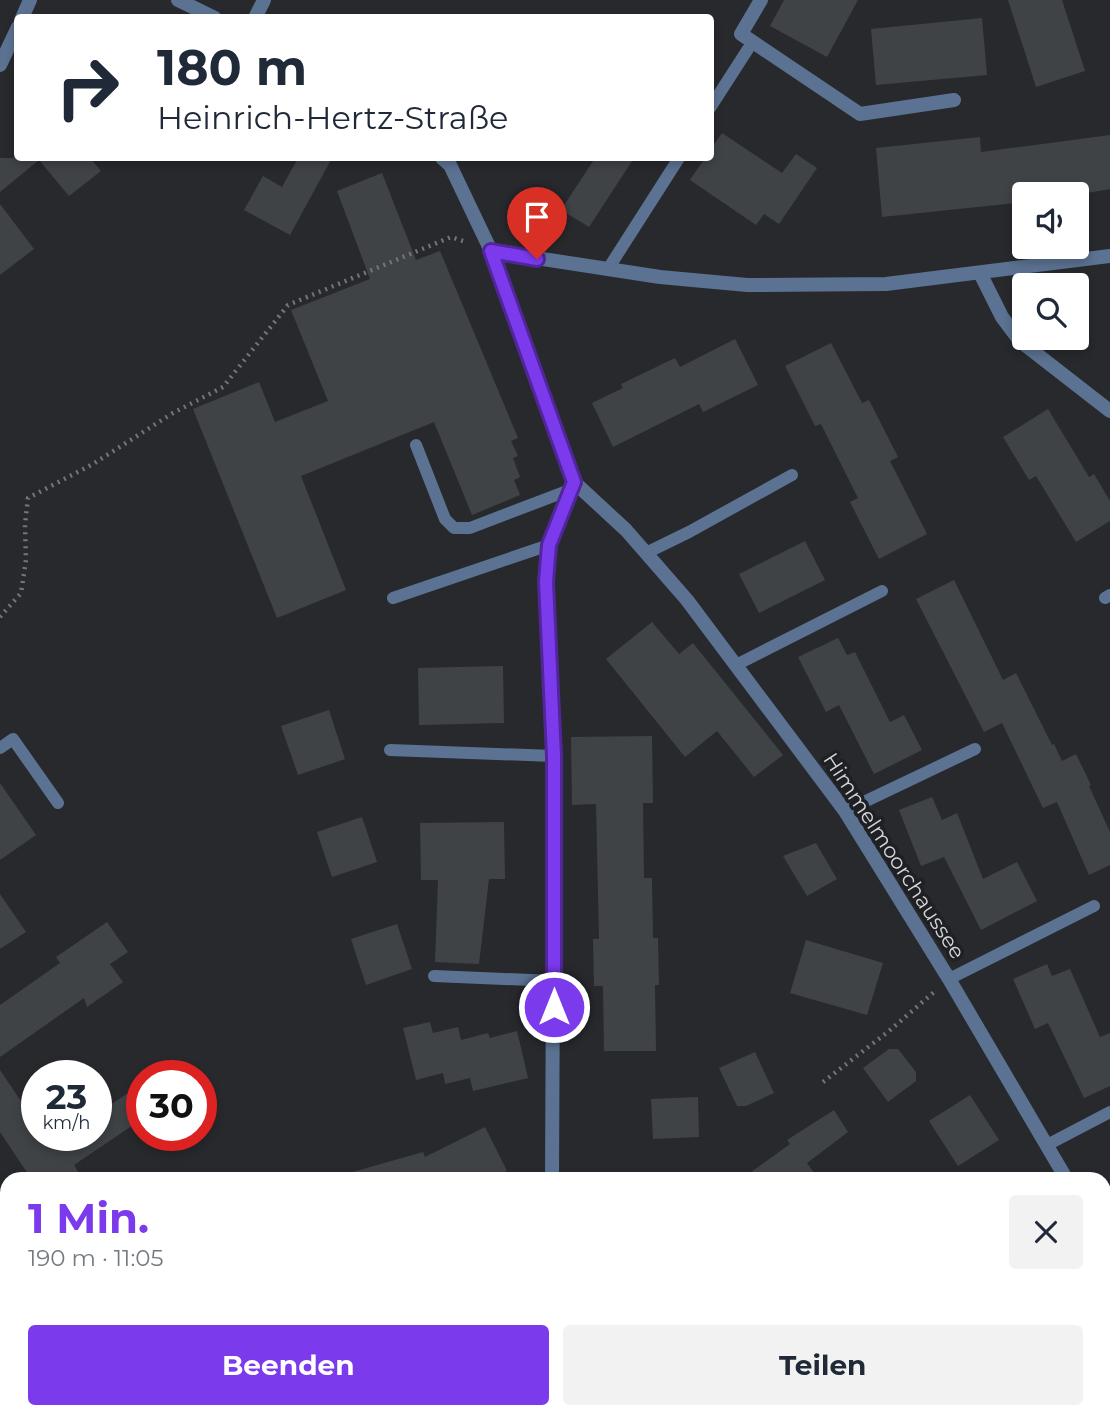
<!DOCTYPE html>
<html lang="de">
<head>
<meta charset="utf-8">
<style>
  :root { --surface:#fff; --page:#f2f2f3; --text:#1f2937; --muted:#747a83; --accent:#7c3aed }
  body { margin:0; font-family:Montserrat,sans-serif; background:var(--page); color:var(--text); height:100vh; display:flex; flex-direction:column; font-size:26px; white-space:nowrap }
  * { box-sizing:border-box; margin:0 }
  p { font-size:23px; color:var(--muted) }
  .icon { flex:none; width:38px; height:38px; fill:none; stroke:currentColor; stroke-width:2; stroke-linecap:round; stroke-linejoin:round }
  .map { position:relative; flex:1; overflow:hidden }
  .sheet { position:absolute; left:0px; top:1172px; width:1111px; height:247px; display:flex; flex-direction:column; background:var(--surface); border-radius:21px 21px 0 0; box-shadow:0 4px 10px #0003 }
  .sheet>* { flex:none }
  .hud { position:absolute; left:14px; top:14px; width:700px; height:147px; border-radius:7px; box-shadow:0 4px 10px #0003; background:#fff; color:var(--text); overflow:hidden }
  .buttons { position:absolute; left:1012px; top:182px; display:grid; gap:14px }
  .buttons a { display:grid; place-items:center; width:77px; height:77px; border-radius:7px; background:var(--surface); box-shadow:0 4px 10px #0003; font-size:35px }
  .speed { position:absolute; left:21px; top:1060px; display:flex; gap:14px; font-size:35px; font-weight:700; text-align:center }
  .speed>* { display:grid; place-content:center; width:91px; height:91px; border-radius:50%; background:var(--surface); box-shadow:0 4px 10px #0003; line-height:1 }
  .speed small { font-size:18px; font-weight:400 }
  .speed .limit { border:10px solid #d22; background:#fff; color:#111 }
  .pin { position:absolute; display:grid; place-items:center; width:60px; height:60px; color:#fff; margin:-72px -30px; border-radius:50% 50% 50% 0; rotate:-45deg; box-shadow:0 0 7px #0007 }
  .pin .icon { rotate:45deg }
  .me { position:absolute; width:77px; margin:-38px; rotate:0deg; stroke-linejoin:round; filter:drop-shadow(0 0 5px #0008) }
  .turn { display:flex; align-items:center; gap:24px; height:147px; padding:0 28px; font-size:32px }
  .turn .icon { width:91px; height:91px; stroke-width:2.5 }
  .turn b { display:block; font-size:49px; line-height:60px }
  .round { display:grid; place-items:center; flex:none; width:74px; height:74px; border-radius:7px; background:var(--page) }
  .head { display:flex; align-items:center; justify-content:space-between; height:119px; padding:0 28px }
  h1 { font-size:42px; font-weight:700; line-height:52px; color:var(--accent) }
  .primary-button { display:flex; gap:14px; margin-top:auto; padding:14px 28px }
  .primary-button a { flex:1; height:80px; border-radius:7px; background:var(--accent); color:#fff; font-size:28px; font-weight:700; line-height:80px; text-align:center }
  .primary-button a+a { background:var(--page); color:var(--text) }
  .map>svg:first-child { display:block }
  .green { fill:#27528e }
  .building { fill:#404346 }
  .lines { fill:none; stroke-linecap:round; stroke-linejoin:round }
  .path { stroke:#737578; stroke-width:4.5; stroke-dasharray:2 5; stroke-linecap:butt }
  .lane { stroke:#5b7292; stroke-width:12 }
  .street { stroke:#5b7292; stroke-width:14 }
  .primary { stroke:#8bbafd; stroke-width:18 }
  .route-casing { stroke:#51269a; stroke-width:18 }
  .route { stroke:#7c3aed; stroke-width:12 }
  .labels { text-anchor:middle; stroke-width:7; stroke-linejoin:round; paint-order:stroke }
  .street-label { font-size:21px; fill:#d4d5d7; stroke:#1e2023 }
</style>
</head>
<body>
<div class="map">
<svg width="1110" height="1418" viewBox="0 0 1110 1418">
  <rect width="100%" height="100%" fill="#27292d"/>
  <path class="green" d="M823,1412h171l4,6h-184z"/>
  <path class="building" d="M784,0h74l-31,57 -57,-31z
    M1008,0h54l23,71 -49,16z
    M982,18l5,57 -111,10 -5,-56z
    M722,133l60,40 14,-19 21,14 -38,56 -15,-10 -8,11 -66,-45 15,-22h5v-8z
    M1110,135v54l-29,5h-57v8l-142,15 -6,-69 104,-11 1,15z
    M0,158h90l11,13 -32,25 -30,-36 -39,32z
    M298,158h34l-42,77 -46,-25 19,-34 19,11z
    M595,158h39l-45,69 -28,-17z
    M382,173l34,87 24,-9 78,187 -7,3 7,15 -5,2 7,19 -6,3 6,15 -48,20 -38,-93 -133,54 45,114 -69,28 -84,-209 66,-27 16,40 53,-21 -37,-91 79,-31 -33,-88z
    M0,204l34,45 -34,26z
    M735,339l23,46 -55,27 -4,-8 -86,43 -21,-44 31,-15 -2,-4 54,-26 5,9z
    M831,343l31,60 7,-3 29,57 -8,4 37,73 -48,25 -29,-57 8,-4 -37,-74 -6,2 -30,-60z
    M1048,409l41,68 5,-3 16,27v20l-34,21 -40,-66 -7,4 -26,-43z
    M805,541l20,39 -66,33 -20,-39z
    M954,580l49,100 13,-7 36,72 2,-1 8,17 14,-7 15,31 -2,1 21,46v33l-21,10 -32,-73 -14,6 -41,-85 -18,9 -68,-133z
    M652,622l27,32 14,-11 90,112 -29,22 -37,-46 -32,26 -79,-98z
    M838,638l9,17 8,-3 35,70 14,-7 18,35 -48,24 -35,-69 -13,7 -28,-55z
    M503,666l1,57 -85,2 -1,-57z
    M329,710l16,49 -47,16 -17,-49z
    M652,736l1,67h-10l1,75h8l1,60h5l1,47h-4l1,66h-52l-1,-65h-9l-1,-47h6l-3,-135 -24,1 -1,-68z
    M0,783l36,52 -36,25z
    M932,797l10,23 15,-7 26,66 34,-17 20,39 -56,29 -37,-73 -23,9 -22,-56z
    M362,817l15,45 -45,15 -15,-45z
    M504,822l1,57h-16l-10,85 -44,-2 3,-82h-17l-1,-57z
    M816,843l21,36 -30,17 -24,-40z
    M0,894l26,38 -26,17z
    M107,922l21,30 -18,12 13,18 -36,25 -3,-9 -84,59v-52l60,-42 -4,-6z
    M397,924l15,45 -46,16 -15,-46z
    M806,940l77,23 -16,52 -77,-22z
    M1047,964l5,12 18,-7 30,68 10,-4v53l-26,12 -36,-75 -13,6 -22,-50z
    M430,1022l3,11 25,-6 3,13 27,-7 2,5 27,-7 11,47 -55,13 -3,-13 -25,6 -2,-11 -27,7 -13,-52z
    M889,1049h9l18,23v9l-28,21 -25,-34z
    M755,1052l19,41 -28,13h-9l-18,-38z
    M0,1070l37,55v11h59v-22l46,-30v35l-68,46 9,15h-51l-32,-48z
    M970,1095l29,45 -41,26 -29,-45z
    M698,1097l1,40 -46,2 -2,-40z
    M834,1110l14,22 -41,31 12,17h-79l50,-36 -3,-4z
    M485,1127l22,44 -18,9h-139l-1,-7 74,-21 2,5z"/>
  <g class="lines">
    <path class="path" d="M0,617l21,-24 5,-33 -1,-35 3,-27 65,-34 80,-51 50,-26 65,-82 163,-68 12,4
      M823,1082l66,-51 45,-39"/>
    <path class="lane" d="M710,108l38,-59
      M608,269l71,-111
      M416,445l29,74 9,9h16l13,-5 89,-34
      M646,553l43,-21 103,-57
      M393,598l156,-53
      M1105,598l5,-3
      M736,665l146,-74
      M0,748l13,-9 45,64
      M390,750l164,6
      M845,811l130,-62
      M434,976l120,5
      M949,979l145,-73
      M1047,1145l63,-33"/>
    <path class="street" d="M178,0l37,18
      M761,0l-20,34 119,80 94,-14
      M22,18l8,-18
      M255,18l9,-18
      M0,65l18,-38
      M442,158l8,7 41,86 83,231 -25,63 -3,37 8,174 -2,424
      M491,251l169,26 87,8 139,-1 224,-28
      M980,273l22,44 18,24 90,70
      M574,482l52,48 61,70 158,211 104,168 118,201
      M1104,1243l6,10
      M389,1418l5,-6"/>
    <path class="primary" d="M0,1231l7,10
      M126,1412l4,6"/>
  </g>
  <g class="lines">
    <g class="route-casing">
      <path id="route" d="M537,259l-46,-8 83,231 -25,63 -3,37 8,174v251"/>
    </g>
    <use href="#route" class="route"/>
  </g>
  <g class="labels">
    <g class="street-label">
      <text transform="translate(894 856) rotate(57)" y="7">Himmelmoorchaussee</text>
    </g>
  </g>
</svg>
<div class="buttons">
<a><svg class="icon" aria-label="sound" viewBox="0 0 24 24"><path d="M4 9h4l5-4v14l-5-4H4zM17 9q2 3 0 6"/></svg></a>
<a><svg class="icon" aria-label="search" viewBox="0 0 24 24"><circle cx="10" cy="10" r="6"/><path d="M15 15l6 6"/></svg></a>
</div>
<div class="speed"><div>23<small>km/h</small></div><div class="limit">30</div></div>
<div class="pin" style="left:537px;top:259px;background:#d93025"><svg class="icon" aria-label="arrive" viewBox="0 0 24 24"><path d="M6 21V4h12l-3 4 3 4H6"/></svg></div>
<svg class="me" style="left:554px;top:1007px" viewBox="-20 -20 40 40"><circle r="17" fill="#7c3aed" stroke="#fff" stroke-width="3"/><path d="M0-11L8 9 0 5-8 9z" fill="#fff"/></svg>
<div class="hud">
<div class="turn"><svg class="icon" aria-label="right" viewBox="0 0 24 24"><path d="M7 20v-9h11M14 6l5 5-5 5"/></svg><div><b>180 m</b>Heinrich-Hertz-Straße</div></div>
</div>
<section class="sheet">
<div class="head"><div><h1>1 Min.</h1><p>190 m · 11:05</p></div><a class="round"><svg class="icon" aria-label="close" viewBox="0 0 24 24"><path d="M6 6l12 12M18 6L6 18"/></svg></a></div>
<div class="primary-button"><a>Beenden</a><a>Teilen</a></div>
</section>
</div>
</body>
</html>
